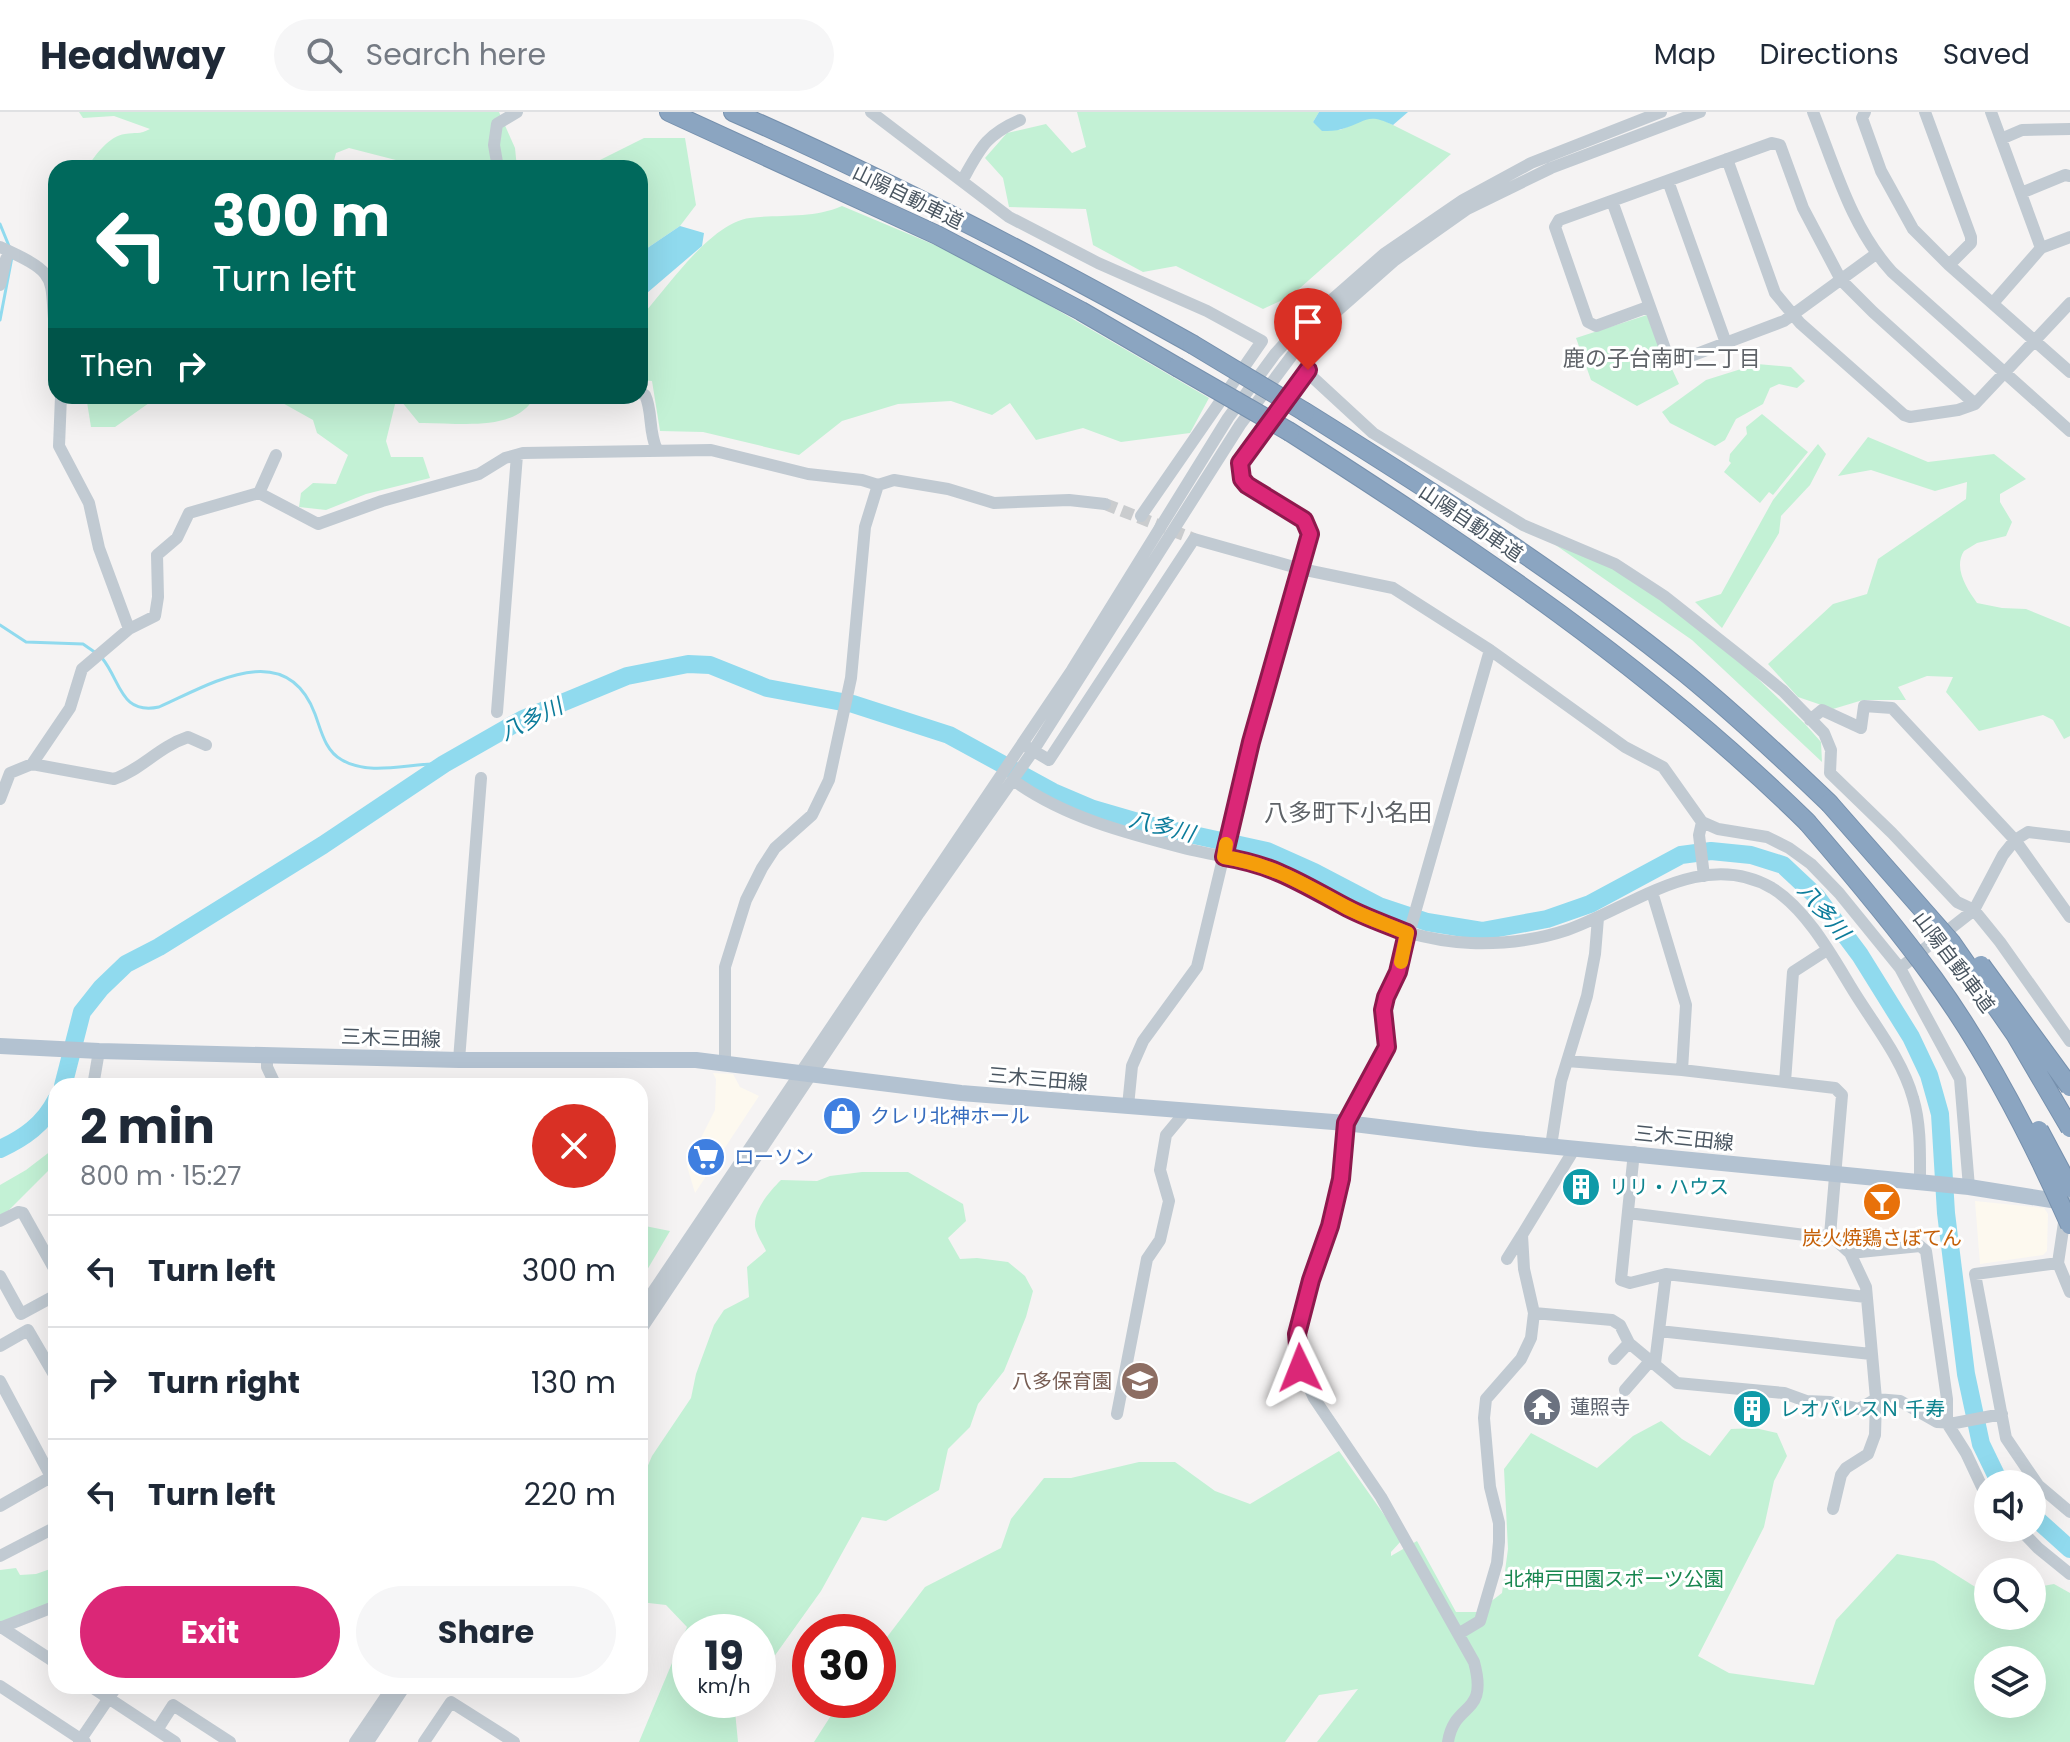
<!DOCTYPE html>
<html lang="en">
<head>
<meta charset="utf-8">
<style>
  :root { --surface:#fff; --page:#f6f6f7; --text:#1f2937; --muted:#747a83; --line:#e0e1e3; --accent:#db2777 }
  body { margin:0; font-family:Poppins,"Noto Sans JP",sans-serif; background:var(--page); color:var(--text); height:100vh; display:flex; flex-direction:column; font-size:30px; white-space:nowrap }
  * { box-sizing:border-box; margin:0 }
  p { font-size:26px; color:var(--muted) }
  .icon { flex:none; width:44px; height:44px; fill:none; stroke:currentColor; stroke-width:2; stroke-linecap:round; stroke-linejoin:round }
  .map { position:relative; flex:1; overflow:hidden }
  .sheet { position:absolute; left:48px; top:966px; width:600px; height:616px; display:flex; flex-direction:column; background:var(--surface); border-radius:24px; box-shadow:0 8px 32px #0002 }
  .sheet>* { flex:none }
  .hud { position:absolute; left:48px; top:48px; width:600px; height:244px; border-radius:24px; box-shadow:0 8px 32px #0002; background:#00695c; color:#fff; overflow:hidden }
  .fabs { position:absolute; left:1974px; top:1358px; display:grid; gap:16px }
  .fabs a { display:grid; place-items:center; width:72px; height:72px; border-radius:50%; background:var(--surface); box-shadow:0 8px 32px #0002; font-size:40px }
  .speed { position:absolute; left:672px; top:1502px; display:flex; gap:16px; font-size:40px; font-weight:700; text-align:center }
  .speed>* { display:grid; place-content:center; width:104px; height:104px; border-radius:50%; background:var(--surface); box-shadow:0 8px 32px #0002; line-height:1 }
  .speed small { font-size:20px; font-weight:400 }
  .speed .limit { border:12px solid #d22; background:#fff; color:#111 }
  .pin { position:absolute; display:grid; place-items:center; width:68px; height:68px; color:#fff; margin:-82px -34px; border-radius:50% 50% 50% 0; rotate:-45deg; box-shadow:0 0 8px #0007 }
  .pin .icon { rotate:45deg }
  .me { position:absolute; width:88px; margin:-44px; rotate:358deg; stroke-linejoin:round; filter:drop-shadow(0 0 6px #0008) }
  .turn { display:flex; align-items:center; gap:28px; height:168px; padding:0 32px; font-size:36px }
  .turn .icon { width:104px; height:104px; stroke-width:2.5 }
  .turn b { display:block; font-size:56px; line-height:68px }
  .then { display:flex; align-items:center; height:76px; padding:0 32px; background:#0003; gap:16px; font-size:30px }
  .round { display:grid; place-items:center; flex:none; width:84px; height:84px; border-radius:42px; background:var(--page) }
  .summary { display:flex; align-items:center; justify-content:space-between; height:136px; padding:0 32px }
  h1 { font-size:48px; font-weight:700; line-height:60px }
  .button { display:flex; gap:16px; margin-top:auto; padding:16px 32px }
  .button a { flex:1; height:92px; border-radius:48px; background:var(--accent); color:#fff; font-size:32px; font-weight:700; line-height:92px; text-align:center }
  .button a+a { background:var(--page); color:var(--text) }
  ul { padding:0; list-style:none }
  li { display:flex; align-items:center; gap:24px; height:112px; padding:0 32px; border-top:2px solid var(--line) }
  li div { flex:1 }
  li b { display:block; font-size:30px }
  li em { font-style:normal }
  header { display:flex; align-items:center; gap:48px; box-sizing:border-box; height:112px; padding:0 40px; background:var(--surface); border-bottom:2px solid var(--line) }
  header strong { font-size:38px }
  nav { display:flex; gap:44px; margin-inline-start:auto; font-size:28px }
  .search { width:560px; height:72px; background:var(--page); display:flex; align-items:center; gap:20px; box-sizing:border-box; padding:0 28px; border-radius:44px; color:var(--muted); font-size:30px }
  .map>svg:first-child { display:block }
  .commercial { fill:#fdf9ef }
  .green { fill:#c3f1d5; fill-rule:evenodd }
  .water { fill:#90daee }
  .lines { fill:none; stroke-linecap:round; stroke-linejoin:round }
  .stream { stroke:#90daee; stroke-width:3 }
  .river { stroke:#90daee; stroke-width:18 }
  .minor-tunnel { stroke:#caccce; stroke-width:12; stroke-dasharray:12 6; stroke-linecap:butt }
  .highway-casing { stroke:#7690ad; stroke-width:20 }
  .minor { stroke:#c1cad2; stroke-width:12 }
  .major { stroke:#b3c2d1; stroke-width:16 }
  .highway { stroke:#8ba5c1; stroke-width:18 }
  .highway-bridge-casing { stroke:#7690ad; stroke-width:20; stroke-linecap:butt }
  .highway-bridge { stroke:#8ba5c1; stroke-width:18 }
  .route-casing { stroke:#8e194d; stroke-width:20 }
  .route { stroke:#db2777; stroke-width:14 }
  .slow { stroke:#f59e0b; stroke-width:14 }
  .labels { text-anchor:middle; stroke-width:6; stroke-linejoin:round; paint-order:stroke }
  .street-label { font-size:20px; fill:#4a5661; stroke:#fff }
  .shop-label { font-size:20px; fill:#366cbe; stroke:#fff; text-anchor:start }
  .culture-label { font-size:20px; fill:#0d838f; stroke:#fff; text-anchor:start }
  .food-label { font-size:20px; fill:#c56008; stroke:#fff }
  .education-label { font-size:20px; fill:#785e54; stroke:#fff; text-anchor:end }
  .worship-label { font-size:20px; fill:#5b616d; stroke:#fff; text-anchor:start }
  .park-label { font-size:20px; fill:#17864f; stroke:#fff }
  .neighbourhood-label { font-size:22px; fill:#5f6368; stroke:#fff }
  .water-label { font-size:22px; font-style:italic; fill:#0c7c9b; stroke:#fff }
  .quarter-label { font-size:24px; fill:#5f6368; stroke:#fff }
</style>
</head>
<body>
<header>
<strong>Headway</strong>
<div class="search"><svg class="icon" aria-label="search" viewBox="0 0 24 24"><circle cx="10" cy="10" r="6"/><path d="M15 15l6 6"/></svg>Search here</div>
<nav><a>Map</a><a>Directions</a><a>Saved</a></nav>
</header>
<div class="map">
<svg width="2070" height="1630" viewBox="0 0 2070 1630">
  <rect width="100%" height="100%" fill="#f5f3f3"/>
  <path class="commercial" d="M713,961l20,1 7,13 19,9 -64,97 -8,-27 28,-56 1,-31z
    M1975,1089l69,7 4,6 -1,37 -4,4 -63,9z"/>
  <path class="green" d="M79,0h420l16,36 2,20h-90l-78,-20 -13,5 -4,15h-245c8,-13 22,-32 38,-34 11,-2 14,1 25,-5l-36,-13 -31,2z
    M1077,0h242l-6,10 27,8 27,-12h12l72,36 -160,142 -28,13 -87,-43 -33,6 -50,-27 -7,-36 -77,-2 -6,-29 -18,-20 22,-25 39,-9 26,29 14,-6z
    M644,26h41l11,67 -16,21 -40,27v-85h-56z
    M842,94l131,55 236,137 -19,35 -69,9 -38,-14 -47,12 -26,-37 -18,12 -41,-14 -53,3 -56,17 -43,34 -96,-23 -43,-1 -8,-50 -12,-1v-52l5,-16c25,-28 66,-89 105,-94 32,-4 62,1 92,-12z
    M1647,203l20,55 5,-1 7,15 -42,22 -46,-26 -15,-42z
    M1757,252l34,3 14,14 -8,7 -18,-4 -9,4 -7,16 -27,15 -11,21 -10,6 -45,-23 -8,-11 44,-32z
    M86,284h73l-44,31h-24z
    M270,284h265c-19,38 -79,26 -116,27l-22,-27 -11,45 5,16h32l7,21 -64,16 -40,16 -27,-3 2,-14 12,-10 23,1 12,-29 -31,-22 -4,-13z
    M1762,302l46,38 -35,43 -4,-3 -9,11 -36,-31 7,-9 -2,-2 1,-7 17,-20 -1,-7z
    M1868,325l60,25 66,-8 32,25 -26,15v8l12,20 -6,14 -29,7 -13,8c-11,17 3,38 13,52l25,5 24,1 44,18v109l-6,3 -11,-19 -10,-5 -64,16 -33,-39 7,-15 -26,-1 -29,11 8,13h-43l-30,9 -35,-12 -30,-33 65,-60 34,-10 11,-35 88,-60 1,-17 -32,9 -64,-21 -33,6z
    M1818,332l8,10 -16,31 -29,31 -2,17 -57,95 -27,-26 26,-8 52,-94z
    M1534,418l87,40 101,74 83,80 16,18 1,20 -130,-122z
    M56,1035v16l-47,47 -9,5v-30l26,-15z
    M862,1060h46l55,32 3,17 -18,17 12,21 17,-1 31,4 17,14 8,15 -7,26 -22,54 -26,33 -8,23 -22,22 -9,41 -53,31 -24,-4 -41,74 -63,88v-47h-68v68h53l-8,11 3,31h-99l48,-115 -21,-22 -26,-3v-118l12,-28 39,-58 5,-24 18,-49 10,-15 25,-13 -2,-30 19,-16c-3,-7 -10,-17 -11,-25 -1,-17 15,-35 26,-46l36,1 13,-5z
    M640,1113l30,6 -30,51z
    M1661,1309l21,18 28,17 21,-27 24,-1 22,5 10,23 -13,25 -10,46 -66,129 31,17 85,12 22,-65 61,-66 37,7 54,34v21h44v-28l22,-4 16,9v149h-753l41,-53 -39,6 -34,47h-471l27,-42h37v-51l47,-62 76,-39 10,-29 33,-41h27l68,-16h36l40,29 35,13 89,-53 63,89 -11,12v4l26,-15 39,71h21l25,-19 6,-44 -4,-80 27,-36 66,35 36,-32zM1988,1548h44v44h-44z
    M56,1455v35l-56,24v-56l16,-2 4,7 16,-1z"/>
  <path class="water" d="M1319,0h89l-15,13c-27,-13 -26,-3 -51,4 -6,2 -14,2 -20,2l-9,-9z
    M680,114l24,7 -2,13 -62,53v-46z"/>
  <g class="lines">
    <path class="stream" d="M0,112l9,22
      M0,208l12,-63
      M0,513l26,17 57,2 13,9
      M102,546c19,23 18,57 57,49 50,-22 127,-71 156,7 6,16 10,37 27,46 29,17 70,2 102,4"/>
    <path class="river" d="M63,974l19,-74 19,-24 25,-24 33,-17 164,-102 121,-81 79,-45 104,-43 61,-12 22,1 57,23 86,16 96,31 104,57 40,17 55,16 119,26 47,21 65,34 48,16 55,9 65,-12 43,-15 91,-49 30,-4 40,4 32,10 33,31 44,59 51,82 18,38 11,39 6,99 20,161 15,70 15,31 8,9
      M0,1037c24,-11 44,-25 56,-49
      M2032,1403l38,34"/>
    <path class="minor-tunnel" d="M1105,392l89,35"/>
    <g class="highway-casing">
      <path id="highway" d="M669,0l268,123 144,76 96,56
        M733,0c158,69 309,148 459,232
        M1305,300c131,82 260,164 380,261 50,41 97,85 144,130
        M1290,320c186,119 358,234 517,390"/>
    </g>
    <path class="minor" d="M871,0l138,105 89,46 109,48 55,30 -121,175
      M1813,0c22,55 38,115 79,160l178,159
      M1865,0l-3,6 19,53 32,58 36,36 121,107
      M1925,0l46,125v6l-22,22
      M1991,0l50,136
      M2001,27l21,-9 48,-1
      M1727,47l48,134 25,30 104,92 6,2 48,-7 17,-6 95,-101
      M498,56l-4,-23 3,-21 20,-12
      M962,69c18,-32 23,-46 58,-61
      M1668,69l58,162
      M2021,81l44,-18 5,1
      M1612,89l57,159 6,2 109,-41 92,-67
      M0,135c64,29 48,29 56,92
      M0,173l6,-26
      M1993,191l48,-55 29,-11
      M1648,195l-52,19 -8,-4 -33,-95 4,-7 213,-77 8,2 23,63 38,72 32,32 102,92
      M1302,230l7,32 64,59 150,92 92,39 49,32 76,60 43,35 41,42 7,17 -1,23 62,60 65,69 17,8 26,32 70,99
      M640,281l5,2c8,17 3,36 12,55
      M259,381l17,-38
      M129,517l26,-13 3,-19 -1,-42 20,-17 12,-25 70,-20 59,31 64,-23 97,-27 26,-16 18,-5 188,-3 97,24 54,6 16,5 16,-5 54,9 46,14 75,-3 36,4
      M497,600l20,-257
      M1810,608l12,-10 39,18 3,-22 28,2 123,132 55,77
      M1027,635l22,13 145,-221 107,30 92,19 97,62 135,97 38,20 39,55 16,7 49,8 22,11 22,16 28,29 61,75 60,111 9,108
      M32,652l82,15c27,-9 44,-32 74,-42l18,8
      M1013,668c52,38 117,54 179,70 26,6 52,9 77,18 28,9 50,24 75,38 39,21 83,35 127,37 32,1 66,-3 96,-13 64,-22 135,-83 205,-42 34,21 59,66 79,99 21,35 51,71 62,111 8,26 7,56 7,84
      M0,687l10,-26 22,-9 38,-56 12,-39 47,-40 -30,-81 -10,-45 -30,-57 2,-50
      M1702,710l-3,13 5,41
      M1652,780l34,113 -4,65
      M1900,856l74,-58 29,-55 12,-15 13,-8 42,5
      M267,942v13l9,19
      M459,948l22,-282
      M1567,949l115,9 153,18 7,7 -12,140 20,18 70,-7 6,5 21,148v24l19,30 16,34 6,7
      M725,951v-96l21,-67 16,-32 13,-20 37,-33 17,-35 22,-102 14,-151 13,-42
      M1785,970l8,-110 34,-22
      M93,974l6,-35
      M1128,994l4,-40 11,-25 54,-74 54,-225 57,-195 1,-20 -5,-7 -57,-35 -5,-6 -2,-16 68,-93
      M1551,1034l10,-65 26,-85 8,-42 3,-36
      M1634,1040l-13,128 9,3 36,-9 -11,89
      M1628,1101l185,23 17,-1
      M2065,1104l-7,47 -83,11 31,164 32,47 32,27
      M0,1109l18,-9 5,1 33,59
      M1507,1147l15,-24
      M2058,1151l12,29
      M1666,1162l200,23
      M0,1164l21,38 35,-19
      M640,1199l432,-641 156,-252 47,-64 19,-21 90,-79 79,-54 68,-37 130,-51
      M1534,1201l78,7 8,5 9,18 48,40 107,10 22,8 24,1 29,7 17,-10 24,2 37,21 18,1 47,-9
      M640,1219l279,-418 114,-162 207,-326 62,-83 93,-82 72,-51 84,-41 149,-56
      M1659,1219l212,23
      M0,1234l28,-16 28,48
      M1614,1247l15,-16
      M0,1269l56,105
      M1625,1278l26,-30
      M1117,1302l30,-155 13,-19 9,-39 -9,-31 6,-35 20,-24
      M0,1394l56,-32
      M1833,1397l8,-34 5,-7 22,-14 7,-19 1,-36 -10,-112 -16,-34
      M2019,1416l19,20 32,26
      M0,1444l56,-29
      M1,1515l55,36
      M0,1516l56,-22
      M1460,1521l20,-12 17,-58 2,-21v-19l-9,-36 -6,-69 2,-19 35,-40 10,-21 3,-25 -10,-44 -2,-34 53,-87
      M0,1574l85,56
      M90,1574l85,56
      M157,1618l16,-25 57,37
      M79,1630l38,-56
      M355,1630l38,-56
      M368,1630l37,-56
      M424,1630l27,-40 63,40
      M1448,1630c6,-41 41,-25 26,-80l-93,-165 -67,-99 -14,-30 -3,-34 14,-54 19,-54 11,-47 5,-56 41,-76 -4,-37 3,-13 12,-25 92,-322"/>
    <path class="major" d="M0,934l99,5 360,9h237l265,33 385,30 130,16 493,48 101,16"/>
    <use href="#highway" class="highway"/>
    <g class="highway-bridge-casing">
      <path id="highway-bridge" d="M1192,232l113,68
        M1177,255l113,65
        M1829,691l122,139 64,92 55,94
        M1807,710c44,51 87,102 127,157 55,76 98,160 136,246
        M1981,853l89,122
        M2039,1018l31,58"/>
    </g>
    <use href="#highway-bridge" class="highway-bridge"/>
  </g>
  <g class="lines">
    <g class="route-casing">
      <path id="route" d="M1300,1256l-3,-34 14,-54 19,-54 11,-47 5,-56 41,-76 -4,-37 3,-13 12,-25 9,-39c-21,-9 -43,-16 -63,-27 -43,-23 -70,-41 -120,-49l27,-115 59,-208 -6,-14 -57,-35 -5,-6 -2,-16 68,-93"/>
    </g>
    <use href="#route" class="route"/>
    <path class="slow" d="M1226,732l-2,13c50,8 77,26 120,49 20,11 42,18 63,27l-6,29"/>
  </g>
  <defs>
    <g id="shop-disc" transform="scale(2)"><circle r="9.5" fill="#3f7fe0" stroke="#fff"/><path d="M-5-2.5h2.3a2.7 3.5 0 0 1 5.4 0H5L5.5 6h-11ZM-1.5-2.5h3a1.5 2.3 0 0 0-3 0Z" fill="#fff"/></g>
    <g id="supermarket-disc" transform="scale(2)"><circle r="9.5" fill="#3f7fe0" stroke="#fff"/><path d="M-6-5.5h2.5l.6 2H6L4.5 2H-2.5L-4.4-4H-6ZM-1.5 3.2a1.3 1.3 0 1 0 .1 0ZM3 3.2a1.3 1.3 0 1 0 .1 0Z" fill="#fff"/></g>
    <g id="building-disc" transform="scale(2)"><circle r="9.5" fill="#0f9aa8" stroke="#fff"/><path d="M-4-6H4V6H1V3H-1V6H-4ZM-2.5-4.3h1.7v1.8h-1.7ZM.8-4.3h1.7v1.8H.8ZM-2.5-1h1.7V.8h-1.7ZM.8-1h1.7V.8H.8Z" fill="#fff"/></g>
    <g id="bar-disc" transform="scale(2)"><circle r="9.5" fill="#e8710a" stroke="#fff"/><path d="M-6-5H6L.8 .8V4.5H3.5V6h-7V4.5H-.8V.8Z" fill="#fff"/></g>
    <g id="school-disc" transform="scale(2)"><circle r="9.5" fill="#8d6e63" stroke="#fff"/><path d="M0-5L7-2L0 1L-7-2ZM-4 1L0 2.5L4 1V4Q0 6-4 4Z" fill="#fff"/></g>
    <g id="temple-disc" transform="scale(2)"><circle r="9.5" fill="#6b7280" stroke="#fff"/><path d="M0-6L5-2H3V0L6.5 2.5H4V6H1.5V3h-3V6H-4V2.5H-6.5L-3 0V-2H-5Z" fill="#fff"/></g>
  </defs>
  <g fill-rule="evenodd">
    <use href="#shop-disc" x="842" y="1004"/>
    <use href="#supermarket-disc" x="706" y="1045"/>
    <use href="#building-disc" x="1581" y="1075"/>
    <use href="#bar-disc" x="1882" y="1090"/>
    <use href="#school-disc" x="1140" y="1269"/>
    <use href="#temple-disc" x="1542" y="1295"/>
    <use href="#building-disc" x="1752" y="1297"/>
  </g>
  <g class="labels">
    <g class="street-label">
      <text transform="translate(908 85) rotate(26)" y="7">山陽自動車道</text>
      <text transform="translate(1471 411) rotate(34)" y="7">山陽自動車道</text>
      <text transform="translate(1954 850) rotate(53)" y="7">山陽自動車道</text>
      <text transform="translate(391 926) rotate(2)" y="7">三木三田線</text>
      <text transform="translate(1038 967) rotate(5)" y="7">三木三田線</text>
      <text transform="translate(1684 1026) rotate(6)" y="7">三木三田線</text>
    </g>
    <g class="shop-label">
      <text x="870" y="1011">クレリ北神ホール</text>
      <text x="734" y="1052">ローソン</text>
    </g>
    <g class="culture-label">
      <text x="1609" y="1082">リリ・ハウス</text>
      <text x="1780" y="1304">レオパレスＮ 千寿</text>
    </g>
    <g class="food-label">
      <text x="1882" y="1133">炭火焼鶏さぼてん</text>
    </g>
    <g class="education-label">
      <text x="1112" y="1276">八多保育園</text>
    </g>
    <g class="worship-label">
      <text x="1570" y="1302">蓮照寺</text>
    </g>
    <g class="park-label">
      <text x="1614" y="1474">北神戸田園スポーツ公園</text>
    </g>
    <g class="neighbourhood-label">
      <text x="1662" y="254">鹿の子台南町二丁目</text>
    </g>
    <g class="water-label">
      <text transform="translate(531 607) rotate(-26)" y="8">八多川</text>
      <text transform="translate(1162 714) rotate(14)" y="8">八多川</text>
      <text transform="translate(1824 799) rotate(50)" y="8">八多川</text>
    </g>
    <g class="quarter-label">
      <text x="1348" y="709">八多町下小名田</text>
    </g>
  </g>
</svg>
<div class="fabs">
<a><svg class="icon" aria-label="sound" viewBox="0 0 24 24"><path d="M4 9h4l5-4v14l-5-4H4zM17 9q2 3 0 6"/></svg></a>
<a><svg class="icon" aria-label="search" viewBox="0 0 24 24"><circle cx="10" cy="10" r="6"/><path d="M15 15l6 6"/></svg></a>
<a><svg class="icon" aria-label="layers" viewBox="0 0 24 24"><path d="M12 4l9 5-9 5-9-5zM3 14l9 5 9-5"/></svg></a>
</div>
<div class="speed"><div>19<small>km/h</small></div><div class="limit">30</div></div>
<div class="pin" style="left:1308px;top:258px;background:#d93025"><svg class="icon" aria-label="arrive" viewBox="0 0 24 24"><path d="M6 21V4h12l-3 4 3 4H6"/></svg></div>
<svg class="me" style="left:1300px;top:1256px" viewBox="-20 -20 40 40"><path d="M0-17L14 15 0 8-14 15z" fill="#db2777" stroke="#fff" stroke-width="4"/></svg>
<div class="hud">
<div class="turn"><svg class="icon" aria-label="left" viewBox="0 0 24 24"><path d="M17 20v-9H6M10 6l-5 5 5 5"/></svg><div><b>300 m</b>Turn left</div></div>
<div class="then">Then<svg class="icon" aria-label="right" viewBox="0 0 24 24"><path d="M7 20v-9h11M14 6l5 5-5 5"/></svg></div>
</div>
<section class="sheet">
<div class="summary"><div><h1>2 min</h1><p>800 m · 15:27</p></div><a class="round" style="background:#d93025;color:#fff"><svg class="icon" aria-label="close" viewBox="0 0 24 24"><path d="M6 6l12 12M18 6L6 18"/></svg></a></div>
<ul>
<li><svg class="icon" aria-label="left" viewBox="0 0 24 24"><path d="M17 20v-9H6M10 6l-5 5 5 5"/></svg><div><b>Turn left</b></div><em>300 m</em></li>
<li><svg class="icon" aria-label="right" viewBox="0 0 24 24"><path d="M7 20v-9h11M14 6l5 5-5 5"/></svg><div><b>Turn right</b></div><em>130 m</em></li>
<li><svg class="icon" aria-label="left" viewBox="0 0 24 24"><path d="M17 20v-9H6M10 6l-5 5 5 5"/></svg><div><b>Turn left</b></div><em>220 m</em></li>
</ul>
<div class="button"><a>Exit</a><a>Share</a></div>
</section>
</div>
</body>
</html>
